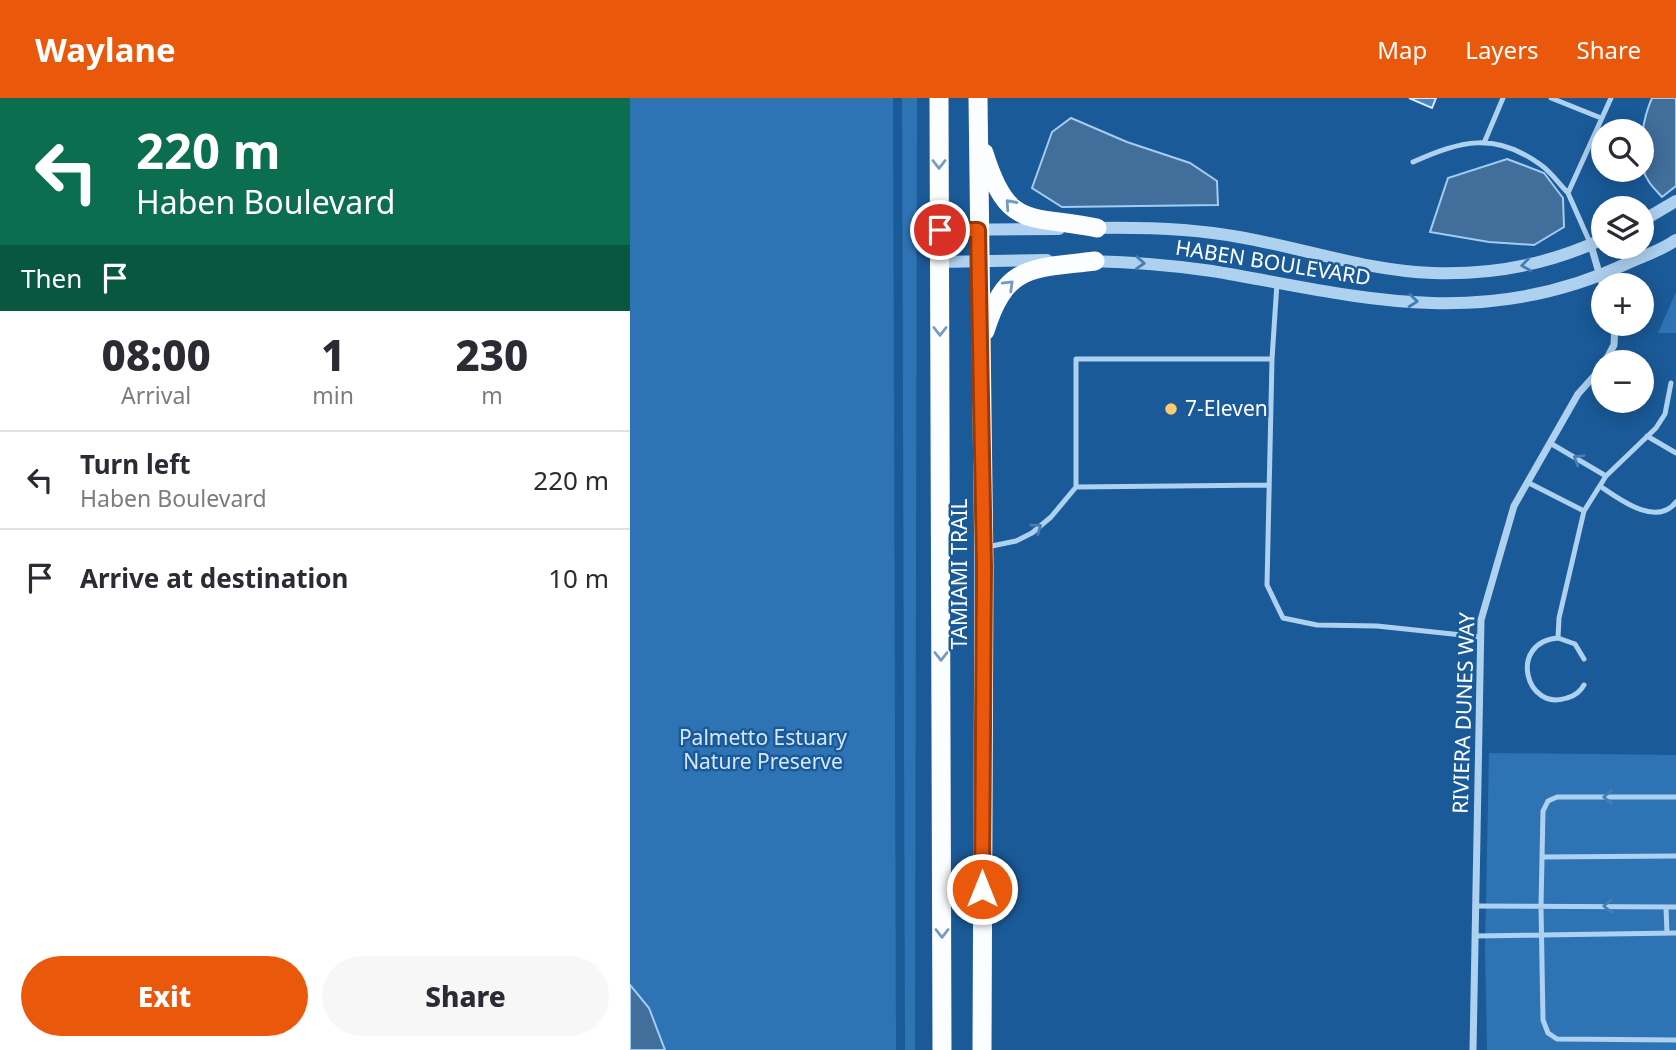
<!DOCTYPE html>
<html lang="en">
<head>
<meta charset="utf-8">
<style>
  :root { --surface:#fff; --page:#f7f7f7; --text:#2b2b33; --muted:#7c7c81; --line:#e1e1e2; --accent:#ea580c }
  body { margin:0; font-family:"Noto Sans",sans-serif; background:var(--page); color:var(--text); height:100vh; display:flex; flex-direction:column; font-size:26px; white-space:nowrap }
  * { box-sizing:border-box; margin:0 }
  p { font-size:23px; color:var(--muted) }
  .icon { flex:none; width:38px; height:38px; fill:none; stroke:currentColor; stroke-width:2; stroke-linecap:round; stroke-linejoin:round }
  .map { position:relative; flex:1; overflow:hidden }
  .sheet { display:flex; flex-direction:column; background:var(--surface); width:630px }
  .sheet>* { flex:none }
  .guide { background:#0b6e4f; color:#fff; overflow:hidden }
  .controls { position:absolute; left:961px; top:21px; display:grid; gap:14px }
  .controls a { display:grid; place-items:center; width:63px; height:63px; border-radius:50%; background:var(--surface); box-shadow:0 4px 18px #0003; font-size:35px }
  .pin { position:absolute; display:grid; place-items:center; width:60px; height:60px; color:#fff; margin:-30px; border:4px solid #fff; border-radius:50%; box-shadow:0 2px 7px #0007 }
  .me { position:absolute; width:77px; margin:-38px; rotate:0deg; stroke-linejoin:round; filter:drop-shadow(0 0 5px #0008) }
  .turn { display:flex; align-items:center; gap:24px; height:147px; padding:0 21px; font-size:32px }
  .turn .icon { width:91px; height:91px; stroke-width:2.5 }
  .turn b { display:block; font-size:49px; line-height:60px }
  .then { display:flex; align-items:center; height:66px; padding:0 21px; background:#0003; gap:14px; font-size:26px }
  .eta { display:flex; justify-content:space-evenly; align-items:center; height:119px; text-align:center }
  .eta b { font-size:42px; font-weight:800; line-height:49px }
  .action { display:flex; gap:14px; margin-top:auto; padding:14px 21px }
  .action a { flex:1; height:80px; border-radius:42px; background:var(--accent); color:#fff; font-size:28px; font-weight:800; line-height:80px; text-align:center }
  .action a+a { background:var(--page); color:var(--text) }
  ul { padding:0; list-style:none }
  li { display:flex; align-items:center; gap:21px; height:98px; padding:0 21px; border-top:2px solid var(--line) }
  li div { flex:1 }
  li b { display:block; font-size:26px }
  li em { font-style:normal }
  header { display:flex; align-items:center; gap:42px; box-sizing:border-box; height:98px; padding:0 35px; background:var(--accent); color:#fff }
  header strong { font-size:33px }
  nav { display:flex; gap:38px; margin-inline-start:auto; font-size:24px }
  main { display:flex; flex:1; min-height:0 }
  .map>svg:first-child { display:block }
  .green { fill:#2e74b5 }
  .water { fill:#416e9a; stroke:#a1cdf3; stroke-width:2 }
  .building { fill:#4786c0; stroke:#d5e9fb; stroke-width:2 }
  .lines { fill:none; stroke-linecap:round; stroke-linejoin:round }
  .service { stroke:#aed1f0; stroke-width:5 }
  .minor { stroke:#aed1f0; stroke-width:7 }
  .tertiary { stroke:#aed1f0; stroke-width:12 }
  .trunk { stroke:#fcfdff; stroke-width:19 }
  .oneway { stroke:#749bc1 }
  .oneway2 { stroke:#467eb2 }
  .route-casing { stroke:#983908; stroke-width:18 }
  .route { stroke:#ea580c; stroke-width:12 }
  .poi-dot { fill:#ffca6e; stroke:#1a5a98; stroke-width:2.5 }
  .labels { text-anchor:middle; stroke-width:5; stroke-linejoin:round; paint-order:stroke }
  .street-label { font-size:21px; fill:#fff; stroke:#1a5a98 }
  .poi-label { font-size:21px; fill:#fff; stroke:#1a5a98; text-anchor:start }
  .park-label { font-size:21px; fill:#d5e9fb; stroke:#1a5a98 }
</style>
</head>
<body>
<header>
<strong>Waylane</strong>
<nav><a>Map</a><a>Layers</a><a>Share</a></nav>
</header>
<main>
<section class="sheet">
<div class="guide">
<div class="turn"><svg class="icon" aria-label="left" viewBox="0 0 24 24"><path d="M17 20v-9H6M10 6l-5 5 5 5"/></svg><div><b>220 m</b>Haben Boulevard</div></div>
<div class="then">Then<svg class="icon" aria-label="arrive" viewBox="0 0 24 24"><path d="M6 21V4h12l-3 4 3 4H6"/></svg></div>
</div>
<div class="eta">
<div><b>08:00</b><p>Arrival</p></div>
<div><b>1</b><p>min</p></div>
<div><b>230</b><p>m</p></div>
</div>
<ul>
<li><svg class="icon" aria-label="left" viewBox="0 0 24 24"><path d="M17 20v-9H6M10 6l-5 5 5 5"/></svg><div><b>Turn left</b><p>Haben Boulevard</p></div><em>220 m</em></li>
<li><svg class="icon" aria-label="arrive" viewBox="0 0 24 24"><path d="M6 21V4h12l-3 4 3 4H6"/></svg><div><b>Arrive at destination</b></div><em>10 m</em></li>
</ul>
<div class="action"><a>Exit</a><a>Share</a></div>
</section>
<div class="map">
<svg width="1046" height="952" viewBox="0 0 1046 952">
  <rect width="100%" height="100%" fill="#1a5a98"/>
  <path class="green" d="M0,0h263l3,952h-231l-16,-42 -19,-23z
    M272,0h15l-2,952h-10z
    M1046,194v41h-18z
    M859,655l187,2v295h-189l-2,-102z"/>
  <path class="water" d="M1022,0h24v88l-14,11c-8,-9 -16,-16 -19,-28 -6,-18 1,-54 9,-71z
    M441,20l56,24 63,21 27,18 1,24 -156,2 -30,-19 20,-56z
    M877,61l37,14 19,25 1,29 -30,18 -45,-3 -59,-10 18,-54z
    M0,887l19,23 16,42h-35z"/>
  <path class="building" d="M779,0h27l-4,10z"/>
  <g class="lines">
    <path class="service" d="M921,0l50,20
      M854,45l19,-45
      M783,64c47,-21 82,-31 128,3 10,7 18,19 27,28
      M961,147l-23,-52 43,-95
      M647,185l-5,76 -5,226 16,33 34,7 60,1 104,11
      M1017,338l29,17
      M920,345l56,33
      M897,384l57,29
      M970,388c18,12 56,42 76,16
      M446,389l193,-2
      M357,449l29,-6 16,-8 19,-16 25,-30v-128h196
      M928,540l17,6 9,15
      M954,587c-4,7 -9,11 -17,13 -42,14 -59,-56 -9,-60l1,-20 25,-107 22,-35 50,-48 9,-14 6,-31
      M1046,699h-119l-9,4 -5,10 -2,95 2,114 5,13 9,6 119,1
      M912,759l134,-1
      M846,808l200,1
      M1036,809l1,26
      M845,838l201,-3"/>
    <path class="minor" d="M961,147l12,42
      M975,264l9,-17 1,-21
      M843,952l8,-430 33,-114 64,-112 25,-28"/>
    <path class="tertiary" d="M1012,123l34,-20
      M461,130c49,-1 100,0 148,9 64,11 128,34 194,36 58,2 117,-9 170,-34
      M310,132l119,-1
      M460,163c41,1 82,4 122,10 73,12 146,30 220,32 68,2 135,-11 196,-40 16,-7 34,-13 48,-23
      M309,164l108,-2"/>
    <path class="trunk" d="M309,0l3,952
      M348,0l6,469 -2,483
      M354,55c24,78 45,61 113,75
      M355,233c21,-68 47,-62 110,-70"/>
  </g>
  <defs><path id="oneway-chevron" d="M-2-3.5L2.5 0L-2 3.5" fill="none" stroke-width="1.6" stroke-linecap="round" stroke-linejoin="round" transform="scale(1.75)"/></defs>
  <g class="oneway">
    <use href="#oneway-chevron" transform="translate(309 66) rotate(90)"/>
    <use href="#oneway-chevron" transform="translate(380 106) rotate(-132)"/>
    <use href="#oneway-chevron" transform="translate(379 187) rotate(-44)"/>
    <use href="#oneway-chevron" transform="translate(310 233) rotate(90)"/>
    <use href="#oneway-chevron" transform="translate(311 558) rotate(90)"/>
    <use href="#oneway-chevron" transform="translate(312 835) rotate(90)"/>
  </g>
  <g class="oneway2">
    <use href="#oneway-chevron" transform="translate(510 165) rotate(3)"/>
    <use href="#oneway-chevron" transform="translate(896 167) rotate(172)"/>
    <use href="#oneway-chevron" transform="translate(783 203) rotate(5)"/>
    <use href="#oneway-chevron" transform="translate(948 361) rotate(-149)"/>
    <use href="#oneway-chevron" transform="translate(407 430) rotate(-36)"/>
    <use href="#oneway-chevron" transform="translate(978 699) rotate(180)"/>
    <use href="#oneway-chevron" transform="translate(978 808) rotate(-180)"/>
  </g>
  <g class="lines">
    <g class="route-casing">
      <path id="route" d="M310,132h38l6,337 -2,322"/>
    </g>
    <use href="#route" class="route"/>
  </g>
  <circle class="poi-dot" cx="541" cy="311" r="7"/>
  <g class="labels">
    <g class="street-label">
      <text transform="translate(643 165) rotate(9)" y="7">HABEN BOULEVARD</text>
      <text transform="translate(330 476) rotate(-90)" y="7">TAMIAMI TRAIL</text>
      <text transform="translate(834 615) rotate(-88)" y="7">RIVIERA DUNES WAY</text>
    </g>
    <g class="poi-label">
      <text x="555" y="318">7-Eleven</text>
    </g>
    <g class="park-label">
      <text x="133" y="647">Palmetto Estuary<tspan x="133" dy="24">Nature Preserve</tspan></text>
    </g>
  </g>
</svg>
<div class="controls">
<a><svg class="icon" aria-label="search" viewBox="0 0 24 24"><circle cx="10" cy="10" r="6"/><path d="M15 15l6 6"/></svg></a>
<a><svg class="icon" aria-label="layers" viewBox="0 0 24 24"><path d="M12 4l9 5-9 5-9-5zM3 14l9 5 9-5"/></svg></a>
<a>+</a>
<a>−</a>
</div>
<div class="pin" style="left:310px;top:132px;background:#d93025"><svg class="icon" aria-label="arrive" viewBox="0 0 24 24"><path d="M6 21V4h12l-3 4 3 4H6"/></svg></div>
<svg class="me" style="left:352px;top:791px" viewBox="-20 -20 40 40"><circle r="17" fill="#ea580c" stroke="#fff" stroke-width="3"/><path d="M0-11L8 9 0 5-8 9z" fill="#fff"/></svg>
</div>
</main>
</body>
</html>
